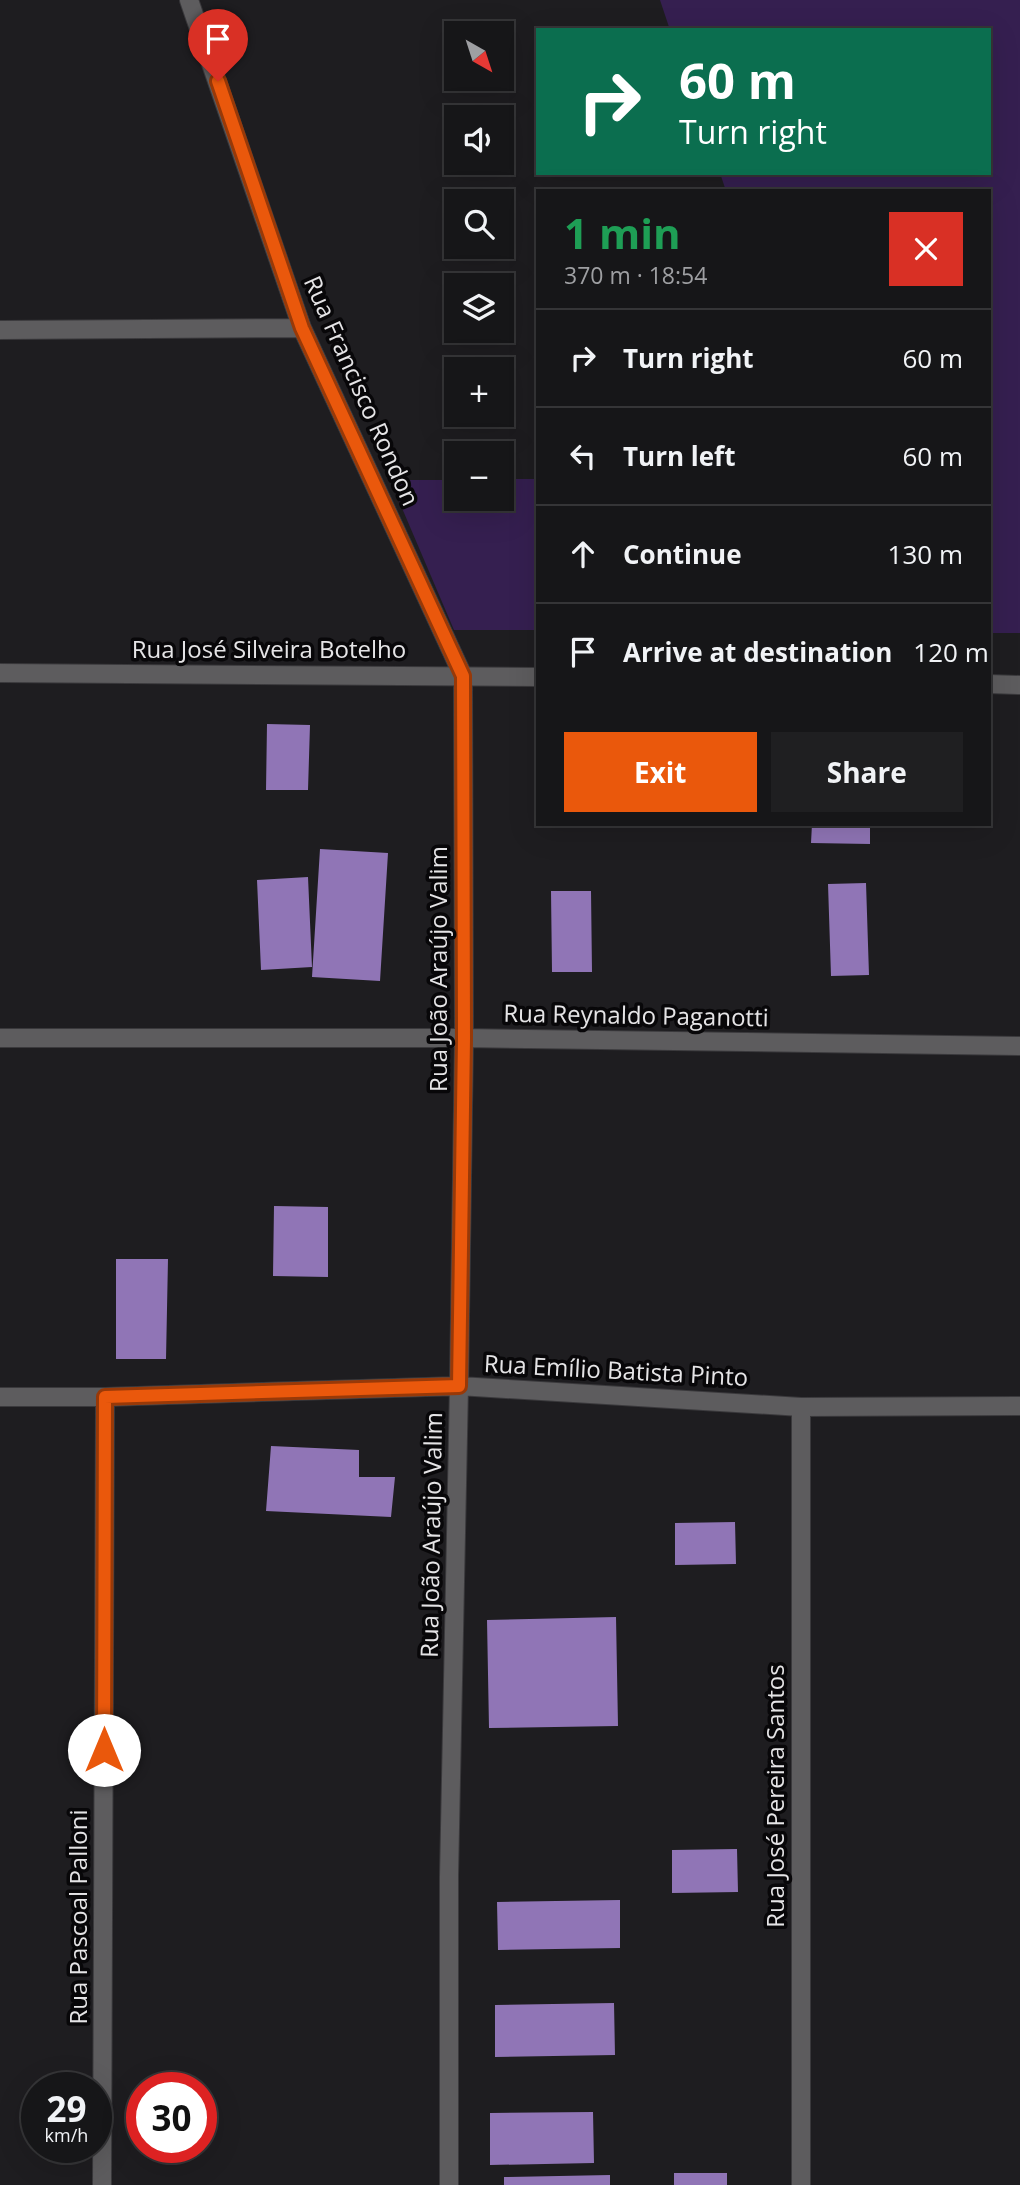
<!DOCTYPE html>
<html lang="en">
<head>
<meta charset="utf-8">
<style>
  :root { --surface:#161618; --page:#1f1f21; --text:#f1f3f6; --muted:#9e9fa2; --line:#353537; --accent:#ea580c }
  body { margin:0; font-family:"Open Sans",sans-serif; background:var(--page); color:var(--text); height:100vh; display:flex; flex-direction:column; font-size:26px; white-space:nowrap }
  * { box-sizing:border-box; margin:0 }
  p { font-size:23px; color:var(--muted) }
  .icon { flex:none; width:38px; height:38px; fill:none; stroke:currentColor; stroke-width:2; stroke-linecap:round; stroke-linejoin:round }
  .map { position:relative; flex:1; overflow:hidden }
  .details { position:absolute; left:536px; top:189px; width:455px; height:637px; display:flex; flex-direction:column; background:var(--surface); border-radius:0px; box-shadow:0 7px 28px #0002,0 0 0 2px var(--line) }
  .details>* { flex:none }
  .banner { position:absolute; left:536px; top:28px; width:455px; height:147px; border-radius:0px; box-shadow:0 7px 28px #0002,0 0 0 2px var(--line); background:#0b6e4f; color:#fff; overflow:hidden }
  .needle { width:46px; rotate:141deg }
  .buttons { position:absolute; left:444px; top:21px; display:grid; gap:14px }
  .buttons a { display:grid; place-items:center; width:70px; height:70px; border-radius:0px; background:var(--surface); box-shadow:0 7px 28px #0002,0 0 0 2px var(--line); font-size:35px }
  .speed { position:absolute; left:21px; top:2072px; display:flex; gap:14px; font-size:35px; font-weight:700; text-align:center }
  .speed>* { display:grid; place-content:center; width:91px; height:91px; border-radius:50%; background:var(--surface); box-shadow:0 7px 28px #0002,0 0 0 2px var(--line); line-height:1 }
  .speed small { font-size:18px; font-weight:400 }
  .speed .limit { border:10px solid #d22; background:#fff; color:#111 }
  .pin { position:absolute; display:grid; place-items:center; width:60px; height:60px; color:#fff; margin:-72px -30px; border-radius:50% 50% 50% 0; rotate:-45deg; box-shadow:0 0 7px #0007 }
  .pin .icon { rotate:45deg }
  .me { position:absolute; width:77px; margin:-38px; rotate:0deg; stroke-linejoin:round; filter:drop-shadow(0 0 5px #0008) }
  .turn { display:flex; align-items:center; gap:24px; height:147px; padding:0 28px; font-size:32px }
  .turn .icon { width:91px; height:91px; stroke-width:2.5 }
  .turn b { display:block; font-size:49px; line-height:60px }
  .round { display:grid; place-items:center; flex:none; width:74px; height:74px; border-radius:0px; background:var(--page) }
  .overview { display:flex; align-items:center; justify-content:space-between; height:119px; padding:0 28px }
  h1 { font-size:42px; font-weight:700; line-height:52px; color:#1e9e55 }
  .cta { display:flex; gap:14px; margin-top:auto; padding:14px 28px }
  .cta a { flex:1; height:80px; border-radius:0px; background:var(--accent); color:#fff; font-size:28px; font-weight:700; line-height:80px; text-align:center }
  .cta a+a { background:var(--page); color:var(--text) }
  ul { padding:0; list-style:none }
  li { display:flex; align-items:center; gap:21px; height:98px; padding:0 28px; border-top:2px solid var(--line) }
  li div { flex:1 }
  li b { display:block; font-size:26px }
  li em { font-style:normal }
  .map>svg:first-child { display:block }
  .green { fill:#351f50 }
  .building { fill:#9075b6 }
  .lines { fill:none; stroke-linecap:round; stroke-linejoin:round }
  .minor-casing { stroke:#3a393c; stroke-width:20 }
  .minor { stroke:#5d5c5e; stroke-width:18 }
  .route-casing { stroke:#983908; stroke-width:18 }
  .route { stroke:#ea580c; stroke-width:12 }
  .labels { text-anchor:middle; stroke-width:7; stroke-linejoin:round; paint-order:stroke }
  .street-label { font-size:24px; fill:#e5e4e6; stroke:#080709 }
</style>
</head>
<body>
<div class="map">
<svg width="1020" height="2185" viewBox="0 0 1020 2185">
  <rect width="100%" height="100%" fill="#1e1d20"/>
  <path class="green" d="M660,0h360v633h-31v-442h-263l-6,-18h269v-143h-319z
    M502,479h35v151h-83l-64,-150h67v19h45z"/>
  <path class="building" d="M267,724l43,1 -2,65h-42z
    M812,824h58v20l-59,-1z
    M320,849l68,4 -8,128 -68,-4z
    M308,877l4,90 -51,3 -4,-90z
    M866,883l3,92 -38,1 -3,-92z
    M551,891h40l1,81h-40z
    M274,1206l54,1v70l-55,-1z
    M116,1259h52l-2,100h-50z
    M271,1446l88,4v27h36l-4,40 -125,-6z
    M735,1522l1,42 -61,1v-42z
    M616,1617l2,109 -129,2 -2,-108z
    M737,1849l1,43 -66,1v-43z
    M620,1900v48l-122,2 -1,-48z
    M614,2003l1,52 -120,2v-52z
    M593,2112l1,51 -104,2v-52z
    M674,2173h53v12h-53z
    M610,2175v10h-106v-8z"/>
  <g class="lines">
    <g class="minor-casing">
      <path id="minor" d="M189,0l113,328 161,348 1,362 -5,348 -10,491v308
        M0,330l302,-2
        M0,673l537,4
        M989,684l31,1
        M0,1038h464l556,8
        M0,1397h105l354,-11 342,21 219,-1
        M102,2185l3,-788
        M801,2185v-778"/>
    </g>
    <use href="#minor" class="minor"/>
  </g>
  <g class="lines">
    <g class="route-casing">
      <path id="route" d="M104,1750l1,-353 354,-11 5,-348 -1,-362 -161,-348 -84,-247"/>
    </g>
    <use href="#route" class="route"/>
  </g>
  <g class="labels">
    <g class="street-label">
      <text transform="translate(361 391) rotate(66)" y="8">Rua Francisco Rondon</text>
      <text x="269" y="658">Rua José Silveira Botelho</text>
      <text transform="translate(439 969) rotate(-90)" y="8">Rua João Araújo Valim</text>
      <text transform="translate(636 1016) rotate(1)" y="8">Rua Reynaldo Paganotti</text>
      <text transform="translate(616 1371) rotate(3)" y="8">Rua Emílio Batista Pinto</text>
      <text transform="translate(432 1535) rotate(-89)" y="8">Rua João Araújo Valim</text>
      <text transform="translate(776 1796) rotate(-90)" y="8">Rua José Pereira Santos</text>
      <text transform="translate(79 1917) rotate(-90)" y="8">Rua Pascoal Palloni</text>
    </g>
  </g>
</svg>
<div class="buttons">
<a><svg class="needle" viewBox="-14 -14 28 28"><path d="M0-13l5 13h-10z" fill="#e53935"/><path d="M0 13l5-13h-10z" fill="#9e9fa2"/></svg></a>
<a><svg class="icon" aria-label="sound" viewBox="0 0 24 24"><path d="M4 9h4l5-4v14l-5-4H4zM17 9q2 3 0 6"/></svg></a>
<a><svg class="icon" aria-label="search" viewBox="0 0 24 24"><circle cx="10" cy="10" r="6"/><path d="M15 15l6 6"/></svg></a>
<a><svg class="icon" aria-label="layers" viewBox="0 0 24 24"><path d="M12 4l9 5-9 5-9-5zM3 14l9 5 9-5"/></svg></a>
<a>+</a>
<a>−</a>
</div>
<div class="speed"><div>29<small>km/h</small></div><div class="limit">30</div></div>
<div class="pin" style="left:218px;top:81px;background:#d93025"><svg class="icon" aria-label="arrive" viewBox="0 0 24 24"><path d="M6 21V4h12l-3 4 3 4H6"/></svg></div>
<svg class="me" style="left:104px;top:1750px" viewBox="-20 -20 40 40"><circle r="19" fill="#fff"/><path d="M0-13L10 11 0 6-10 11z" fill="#ea580c"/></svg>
<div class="banner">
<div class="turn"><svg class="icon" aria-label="right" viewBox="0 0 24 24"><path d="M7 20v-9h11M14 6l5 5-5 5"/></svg><div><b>60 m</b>Turn right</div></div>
</div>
<section class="details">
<div class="overview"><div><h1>1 min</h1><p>370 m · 18:54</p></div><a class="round" style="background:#d93025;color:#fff"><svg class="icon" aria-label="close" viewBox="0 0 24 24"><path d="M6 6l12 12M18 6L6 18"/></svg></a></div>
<ul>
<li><svg class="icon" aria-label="right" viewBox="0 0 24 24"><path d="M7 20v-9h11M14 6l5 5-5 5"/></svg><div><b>Turn right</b></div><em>60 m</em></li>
<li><svg class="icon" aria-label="left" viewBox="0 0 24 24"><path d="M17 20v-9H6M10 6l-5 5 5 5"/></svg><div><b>Turn left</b></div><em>60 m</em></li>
<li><svg class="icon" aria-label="ahead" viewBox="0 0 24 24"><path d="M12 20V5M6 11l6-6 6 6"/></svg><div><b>Continue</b></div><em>130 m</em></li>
<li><svg class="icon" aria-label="arrive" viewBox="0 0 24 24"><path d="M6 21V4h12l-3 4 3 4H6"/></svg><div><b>Arrive at destination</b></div><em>120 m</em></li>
</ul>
<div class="cta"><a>Exit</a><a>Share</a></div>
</section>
</div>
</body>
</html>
